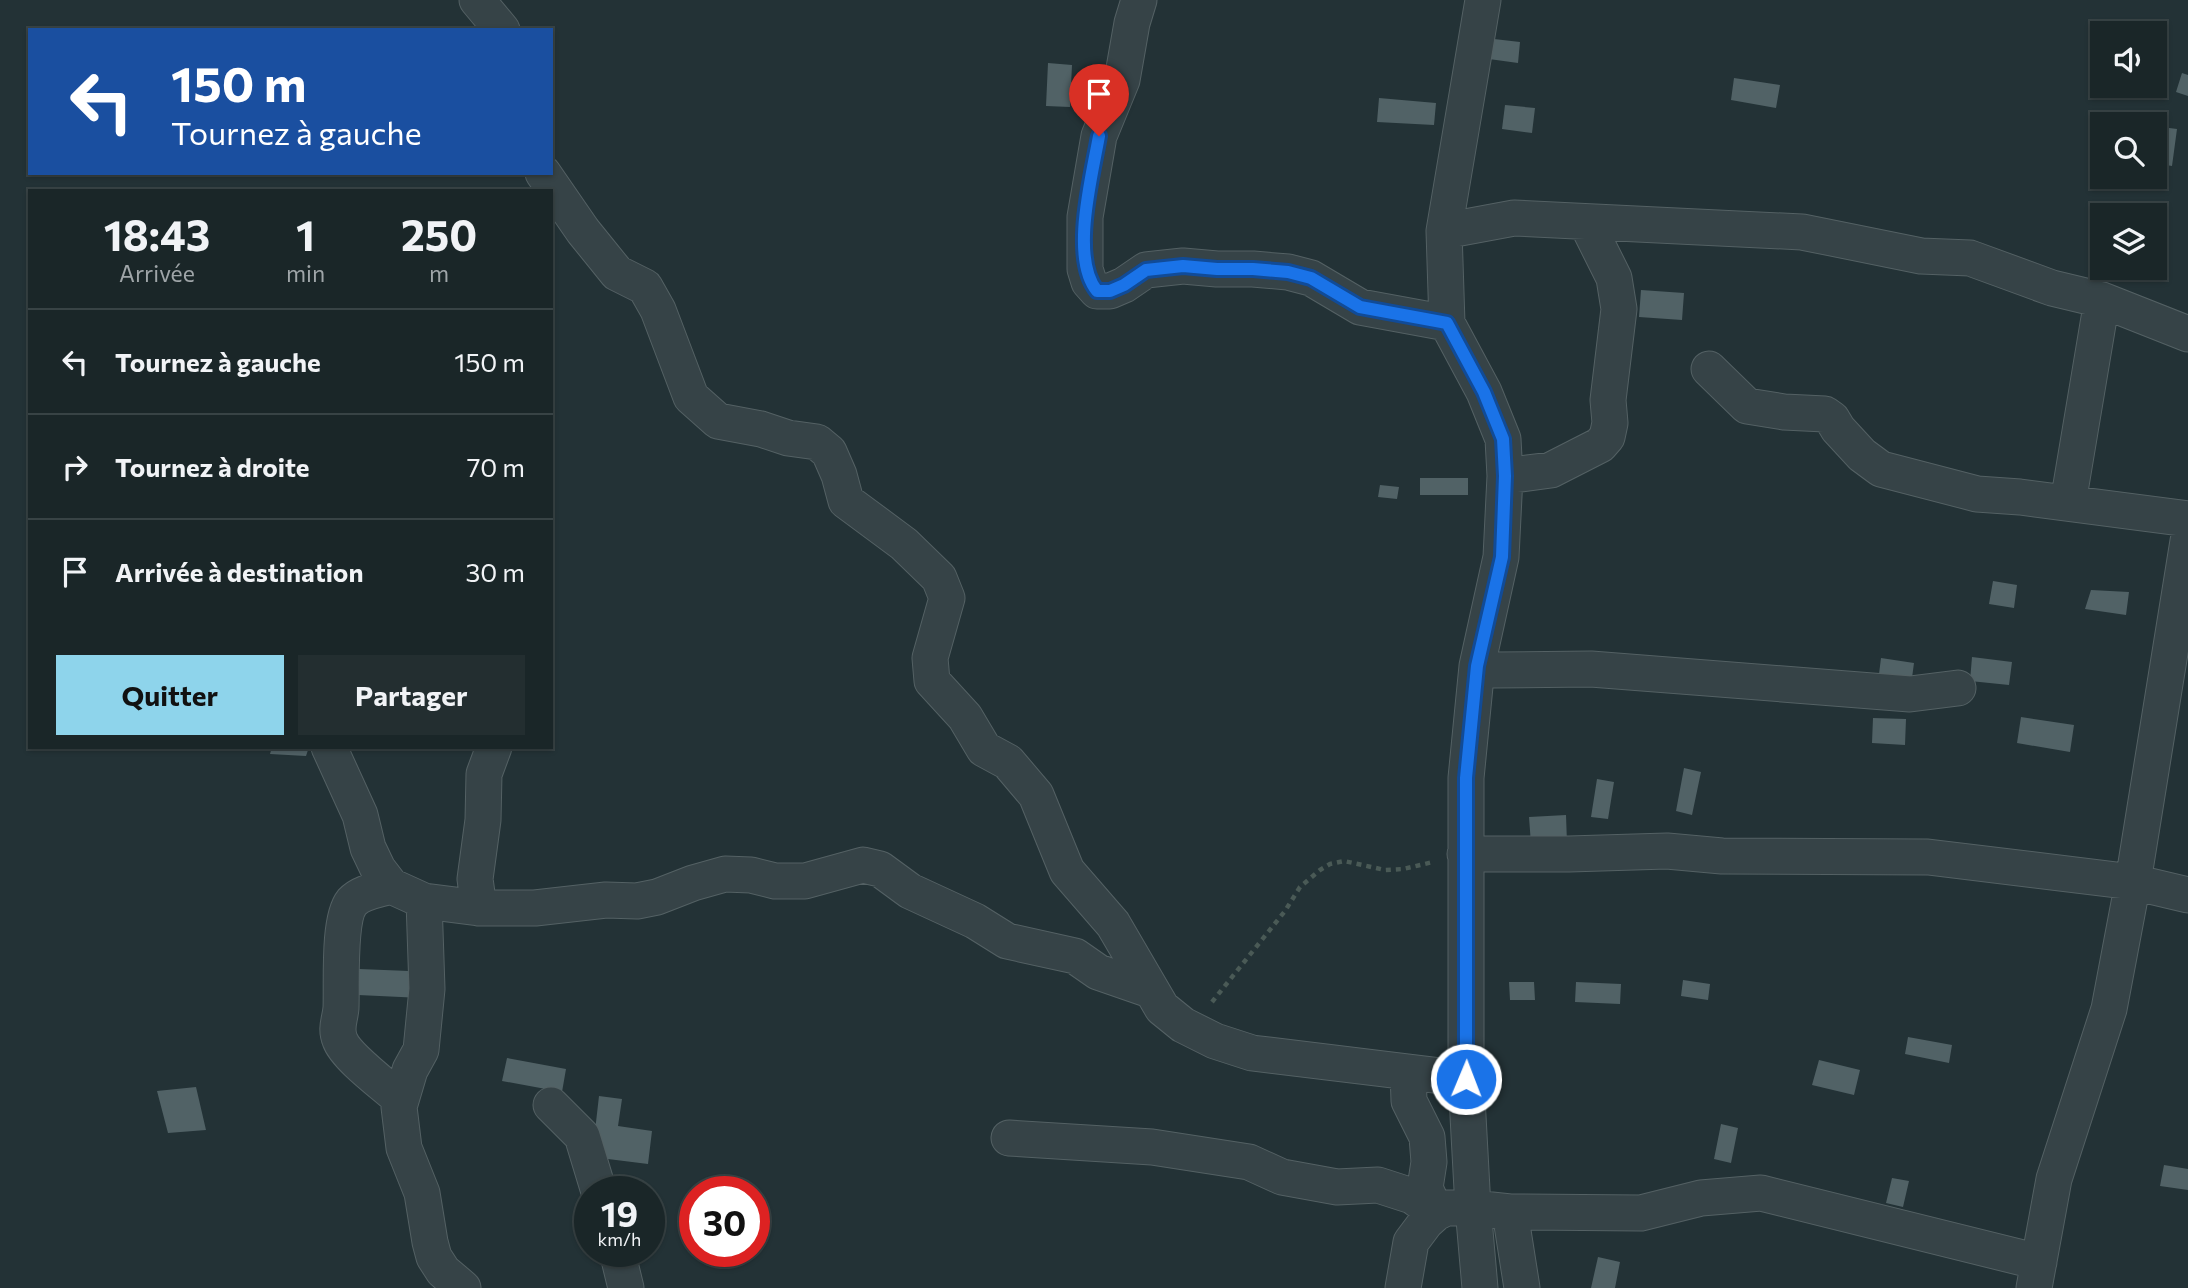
<!DOCTYPE html>
<html lang="fr">
<head>
<meta charset="utf-8">
<style>
  :root { --surface:#1a2628; --page:#232e30; --text:#f1f3f6; --muted:#9fa5a8; --line:#384345; --accent:#8ed4eb }
  body { margin:0; font-family:Commissioner,sans-serif; background:var(--page); color:var(--text); height:100vh; display:flex; flex-direction:column; font-size:26px; white-space:nowrap }
  * { box-sizing:border-box; margin:0 }
  p { font-size:23px; color:var(--muted) }
  .icon { flex:none; width:38px; height:38px; fill:none; stroke:currentColor; stroke-width:2; stroke-linecap:round; stroke-linejoin:round }
  .map { position:relative; flex:1; overflow:hidden }
  .drawer { position:absolute; left:28px; top:189px; width:525px; height:560px; display:flex; flex-direction:column; background:var(--surface); border-radius:0px; box-shadow:0 2px 5px #0004,0 0 0 2px var(--line) }
  .drawer>* { flex:none }
  .banner { position:absolute; left:28px; top:28px; width:525px; height:147px; border-radius:0px; box-shadow:0 2px 5px #0004,0 0 0 2px var(--line); background:#1a4fa0; color:#fff; overflow:hidden }
  .buttons { position:absolute; left:2090px; top:21px; display:grid; gap:14px }
  .buttons a { display:grid; place-items:center; width:77px; height:77px; border-radius:0px; background:var(--surface); box-shadow:0 2px 5px #0004,0 0 0 2px var(--line); font-size:35px }
  .speed { position:absolute; left:574px; top:1176px; display:flex; gap:14px; font-size:35px; font-weight:700; text-align:center }
  .speed>* { display:grid; place-content:center; width:91px; height:91px; border-radius:50%; background:var(--surface); box-shadow:0 2px 5px #0004,0 0 0 2px var(--line); line-height:1 }
  .speed small { font-size:18px; font-weight:400 }
  .speed .limit { border:10px solid #d22; background:#fff; color:#111 }
  .pin { position:absolute; display:grid; place-items:center; width:60px; height:60px; color:#fff; margin:-72px -30px; border-radius:50% 50% 50% 0; rotate:-45deg; box-shadow:0 0 7px #0007 }
  .pin .icon { rotate:45deg }
  .me { position:absolute; width:77px; margin:-38px; rotate:1deg; stroke-linejoin:round; filter:drop-shadow(0 0 5px #0008) }
  .turn { display:flex; align-items:center; gap:24px; height:147px; padding:0 28px; font-size:32px }
  .turn .icon { width:91px; height:91px; stroke-width:2.5 }
  .turn b { display:block; font-size:49px; line-height:60px }
  .eta { display:flex; justify-content:space-evenly; align-items:center; height:119px; text-align:center }
  .eta b { font-size:42px; font-weight:700; line-height:49px }
  .action { display:flex; gap:14px; margin-top:auto; padding:14px 28px }
  .action a { flex:1; height:80px; border-radius:0px; background:var(--accent); color:#111; font-size:28px; font-weight:700; line-height:80px; text-align:center }
  .action a+a { background:var(--page); color:var(--text) }
  ul { padding:0; list-style:none }
  li { display:flex; align-items:center; gap:21px; height:105px; padding:0 28px; border-top:2px solid var(--line) }
  li div { flex:1 }
  li b { display:block; font-size:26px }
  li em { font-style:normal }
  .map>svg:first-child { display:block }
  .building { fill:#516266 }
  .lines { fill:none; stroke-linecap:round; stroke-linejoin:round }
  .street-casing { stroke:#546164; stroke-width:37 }
  .path { stroke:#4a5a56; stroke-width:4.5; stroke-dasharray:5 5; stroke-linecap:butt }
  .street { stroke:#364347; stroke-width:35 }
  .route-casing { stroke:#114b97; stroke-width:18 }
  .route { stroke:#1a73e8; stroke-width:12 }
</style>
</head>
<body>
<div class="map">
<svg width="2188" height="1288" viewBox="0 0 2188 1288">
  <rect width="100%" height="100%" fill="#233236"/>
  <path class="building" d="M1494,39l26,3 -2,21 -29,-4z
    M1048,63l24,2 -2,42 -24,-1z
    M2182,73l6,2v21l-12,-4z
    M1734,78l46,7 -4,23 -45,-8z
    M1379,98l57,5 -2,22 -57,-3z
    M1505,105l30,3 -3,25 -30,-4z
    M2154,126l23,3 -5,37 -18,-3z
    M1641,290l43,3 -2,27 -43,-3z
    M1420,478h48v17h-48z
    M1380,485l19,2 -2,12 -19,-2z
    M1993,581l24,4 -3,23 -25,-4z
    M2091,590l38,2 -3,23 -41,-6z
    M1972,657l40,5 -3,23 -39,-4z
    M1881,658l33,5 -2,15 -33,-4z
    M2021,717l53,8 -4,27 -53,-9z
    M1873,718l33,1 -1,26 -33,-2z
    M272,747h37l-3,9 -36,-2z
    M1684,768l17,4 -9,43 -16,-4z
    M1597,779l17,3 -6,37 -17,-2z
    M1566,815l1,28 -36,1 -2,-27z
    M359,969l50,2 13,27 -64,-3z
    M1683,980l27,4 -2,16 -27,-4z
    M1509,982h25l1,18h-25z
    M1576,982l45,2 -1,20 -45,-2z
    M1908,1037l44,8 -3,18 -44,-9z
    M507,1058l59,11 -4,23 -60,-11z
    M1819,1060l41,10 -6,25 -42,-10z
    M196,1087l10,43 -38,3 -11,-42z
    M599,1096l23,3 -4,27 34,5 -4,33 -56,-7z
    M1721,1124l17,4 -7,35 -17,-4z
    M2164,1165l24,4v21l-28,-4z
    M1892,1178l17,3 -6,26 -17,-4z
    M1598,1257l22,5 -5,26h-24z"/>
  <g class="lines">
    <g class="street-casing">
      <path id="street" d="M477,0l25,30
        M1139,0l-7,23 -10,57 -23,56 -14,81v52l4,13 8,9h13l14,-6 22,-15 37,-4 34,3h36l35,3 23,6 49,29 87,16
        M543,173l40,58 34,42 28,14 13,23 33,87 27,24 43,8 27,9 29,4 12,10 10,23 7,26 58,43 35,34 8,20 -17,60 2,23 33,36 19,32 24,13 28,33 31,76 46,53 49,84 21,17 32,16 37,12 214,26
        M1444,231l70,-13 288,14 119,24 49,2 82,30 50,12 86,34
        M1709,369l38,37 37,6 41,2 7,5 6,10 24,26 19,14 96,25 43,3 168,22
        M1505,476l46,-6 49,-25 7,-8 3,-14 -2,-23 11,-91 -5,-31 -28,-56
        M2068,503l34,-203
        M1477,666l16,4 98,-1 319,25 48,-6
        M329,747l31,68 8,33 10,21 13,17 33,15 55,7h56l71,-8 31,1 20,-4 36,-14 32,-9 26,1 24,6h30l58,-16 17,4 30,22 65,30 32,20 68,15 23,16 52,18
        M1465,854h104l98,-3 55,5 206,1 205,25 55,13
        M391,886c-13,4 -30,6 -39,16 -14,17 -10,83 -11,106 -1,12 -6,20 -1,32 6,17 46,46 61,60
        M424,901l3,88 -6,61 -11,20 -11,37 5,41 18,45 8,49 4,15 9,14 20,17
        M479,908l-4,-29 8,-59 1,-46 10,-27
        M1408,1072l1,29 18,36 2,25 -4,26 11,25
        M551,1105l31,31 17,56
        M1009,1138l143,9 97,15 33,15 55,10 41,-2 34,11 24,17
        M1510,1212l12,76
        M617,1251l9,37
        M1403,1288l8,-46 15,-20 10,-9 10,-5h27l37,4 131,1 60,-15 60,-5 278,69
        M1480,1288l-7,-80 -7,-129v-301l11,-112 24,-109 4,-81 -2,-37 -19,-47 -37,-69 -3,-92 39,-231
        M2034,1288l20,-109 55,-170 24,-127 55,-341"/>
    </g>
    <path class="path" d="M1212,1002l73,-91 15,-24 20,-17 10,-6 14,-3 41,9 18,-1 30,-7"/>
    <use href="#street" class="street"/>
  </g>
  <g class="lines">
    <g class="route-casing">
      <path id="route" d="M1099,136c-7,40 -29,122 -2,155h13l14,-6 22,-15 37,-4 34,3h36l35,3 23,6 49,29 87,16 37,69 19,47 2,37 -3,81 -25,109 -11,112v301"/>
    </g>
    <use href="#route" class="route"/>
  </g>
</svg>
<div class="buttons">
<a><svg class="icon" aria-label="sound" viewBox="0 0 24 24"><path d="M4 9h4l5-4v14l-5-4H4zM17 9q2 3 0 6"/></svg></a>
<a><svg class="icon" aria-label="search" viewBox="0 0 24 24"><circle cx="10" cy="10" r="6"/><path d="M15 15l6 6"/></svg></a>
<a><svg class="icon" aria-label="layers" viewBox="0 0 24 24"><path d="M12 4l9 5-9 5-9-5zM3 14l9 5 9-5"/></svg></a>
</div>
<div class="speed"><div>19<small>km/h</small></div><div class="limit">30</div></div>
<div class="pin" style="left:1099px;top:136px;background:#d93025"><svg class="icon" aria-label="arrive" viewBox="0 0 24 24"><path d="M6 21V4h12l-3 4 3 4H6"/></svg></div>
<svg class="me" style="left:1466px;top:1079px" viewBox="-20 -20 40 40"><circle r="17" fill="#1a73e8" stroke="#fff" stroke-width="3"/><path d="M0-11L8 9 0 5-8 9z" fill="#fff"/></svg>
<div class="banner">
<div class="turn"><svg class="icon" aria-label="left" viewBox="0 0 24 24"><path d="M17 20v-9H6M10 6l-5 5 5 5"/></svg><div><b>150 m</b>Tournez à gauche</div></div>
</div>
<section class="drawer">
<div class="eta">
<div><b>18:43</b><p>Arrivée</p></div>
<div><b>1</b><p>min</p></div>
<div><b>250</b><p>m</p></div>
</div>
<ul>
<li><svg class="icon" aria-label="left" viewBox="0 0 24 24"><path d="M17 20v-9H6M10 6l-5 5 5 5"/></svg><div><b>Tournez à gauche</b></div><em>150 m</em></li>
<li><svg class="icon" aria-label="right" viewBox="0 0 24 24"><path d="M7 20v-9h11M14 6l5 5-5 5"/></svg><div><b>Tournez à droite</b></div><em>70 m</em></li>
<li><svg class="icon" aria-label="arrive" viewBox="0 0 24 24"><path d="M6 21V4h12l-3 4 3 4H6"/></svg><div><b>Arrivée à destination</b></div><em>30 m</em></li>
</ul>
<div class="action"><a>Quitter</a><a>Partager</a></div>
</section>
</div>
</body>
</html>
